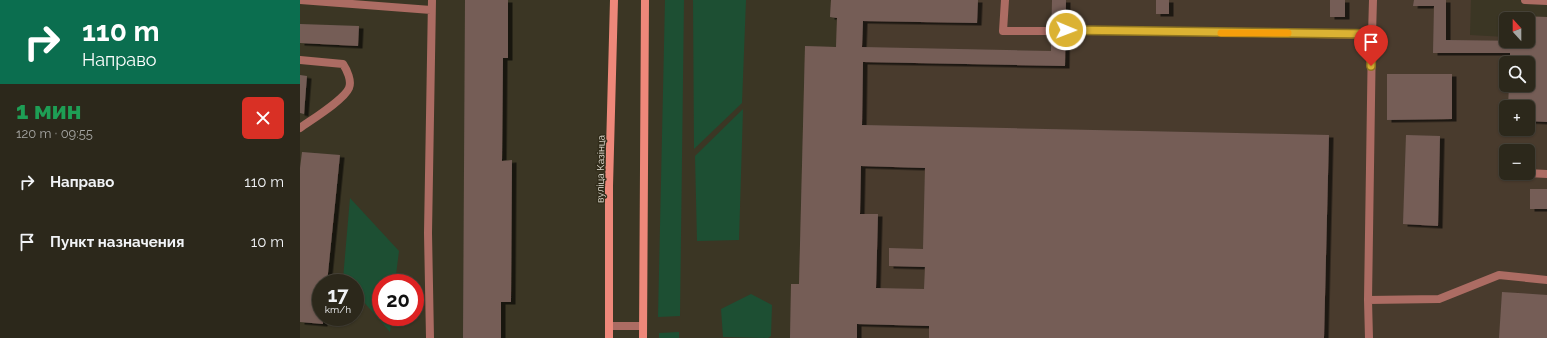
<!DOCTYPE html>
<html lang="ru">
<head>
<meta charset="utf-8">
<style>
  :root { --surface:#2c281b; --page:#343024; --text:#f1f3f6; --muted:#a6a6a3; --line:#48443a }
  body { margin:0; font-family:Raleway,sans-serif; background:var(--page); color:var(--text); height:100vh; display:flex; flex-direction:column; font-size:15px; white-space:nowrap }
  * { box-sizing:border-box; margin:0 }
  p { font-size:13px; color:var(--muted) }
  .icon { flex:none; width:22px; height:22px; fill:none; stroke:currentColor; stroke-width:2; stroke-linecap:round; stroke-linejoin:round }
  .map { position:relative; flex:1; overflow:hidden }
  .details { display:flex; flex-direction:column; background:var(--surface); width:300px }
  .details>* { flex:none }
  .hud { background:#0b6e4f; color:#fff; overflow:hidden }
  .needle { width:26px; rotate:339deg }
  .tools { position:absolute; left:1199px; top:12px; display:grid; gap:8px }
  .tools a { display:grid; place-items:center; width:36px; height:36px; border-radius:6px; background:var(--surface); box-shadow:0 1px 3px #0004,0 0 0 1px var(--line); font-size:20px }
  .speed { position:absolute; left:12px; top:274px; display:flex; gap:8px; font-size:20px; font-weight:700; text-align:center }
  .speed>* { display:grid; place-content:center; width:52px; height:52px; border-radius:50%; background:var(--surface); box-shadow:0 1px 3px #0004,0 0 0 1px var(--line); line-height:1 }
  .speed small { font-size:10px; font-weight:400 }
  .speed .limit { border:6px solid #d22; background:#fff; color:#111 }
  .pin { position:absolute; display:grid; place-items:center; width:34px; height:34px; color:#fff; margin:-41px -17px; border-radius:50% 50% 50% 0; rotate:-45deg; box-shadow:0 0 4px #0007 }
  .pin .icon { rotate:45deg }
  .me { position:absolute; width:44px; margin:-22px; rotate:91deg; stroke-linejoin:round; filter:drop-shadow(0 0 3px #0008) }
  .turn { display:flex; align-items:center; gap:14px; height:84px; padding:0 16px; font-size:18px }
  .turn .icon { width:52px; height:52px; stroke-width:2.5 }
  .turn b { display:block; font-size:28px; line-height:34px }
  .round { display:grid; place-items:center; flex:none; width:42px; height:42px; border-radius:6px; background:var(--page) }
  .headline { display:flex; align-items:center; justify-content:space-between; height:68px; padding:0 16px }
  h1 { font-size:24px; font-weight:800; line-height:30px; color:#1e9e55 }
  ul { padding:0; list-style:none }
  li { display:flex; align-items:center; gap:12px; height:60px; padding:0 16px }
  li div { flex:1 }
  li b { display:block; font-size:15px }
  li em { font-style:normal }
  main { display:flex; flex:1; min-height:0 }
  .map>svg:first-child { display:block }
  .industrial { fill:#493b2d; fill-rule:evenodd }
  .green { fill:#1d4f33 }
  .building { fill:#745d57; fill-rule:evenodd; filter:url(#shadow) }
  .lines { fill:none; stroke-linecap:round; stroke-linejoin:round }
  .lane { stroke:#ac6c63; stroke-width:8 }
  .secondary { stroke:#ee887a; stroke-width:8 }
  .route-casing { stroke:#8e7421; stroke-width:10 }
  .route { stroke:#dbb233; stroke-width:7 }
  .slow { stroke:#f59e0b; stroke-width:7 }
  .labels { text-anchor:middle; stroke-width:3; stroke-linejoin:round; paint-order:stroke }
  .street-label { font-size:10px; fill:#e9e6db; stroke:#312c1a }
</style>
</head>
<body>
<main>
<section class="details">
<div class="hud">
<div class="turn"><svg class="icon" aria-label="right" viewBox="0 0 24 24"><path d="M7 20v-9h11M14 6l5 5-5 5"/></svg><div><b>110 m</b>Направо</div></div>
</div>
<div class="headline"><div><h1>1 мин</h1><p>120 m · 09:55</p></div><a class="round" style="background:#d93025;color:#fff"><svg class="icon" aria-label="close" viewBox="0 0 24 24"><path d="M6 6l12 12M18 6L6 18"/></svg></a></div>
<ul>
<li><svg class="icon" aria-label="right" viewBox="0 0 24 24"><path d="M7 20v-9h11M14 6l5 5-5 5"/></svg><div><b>Направо</b></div><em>110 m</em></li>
<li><svg class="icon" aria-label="arrive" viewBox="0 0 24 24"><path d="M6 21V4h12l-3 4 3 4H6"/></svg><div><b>Пункт назначения</b></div><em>10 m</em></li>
</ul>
</section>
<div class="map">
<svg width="1247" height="338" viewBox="0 0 1247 338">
  <defs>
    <filter id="shadow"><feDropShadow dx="4.5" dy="2.5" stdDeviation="0" flood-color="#0009"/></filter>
  </defs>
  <rect width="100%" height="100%" fill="#3b3624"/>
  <path class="industrial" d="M531,0h640l-1,35 36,2v4h22v-22h-10v-3l29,1v321h-757l1,-54h8l6,-238 31,1 1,-29 -7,-1zM1206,63h22v22h-22zM1206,107h22v22h-22zM1206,151h22v22h-22z"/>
  <path class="green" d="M365,0h19l-4,316 -22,1z
    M393,0h53l-4,103 -48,46z
    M443,109l-4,131 -42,1 -2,-85z
    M50,198l49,53 -4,32h-14v34h11l-2,15 -35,-40v-9h-8l-4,-4z
    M451,294l21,11 -1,31 -3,2 -45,-1 -2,-28z
    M379,332v6h-20v-5z"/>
  <path class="building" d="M165,0h43v58h-5l-1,103 10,-1 -1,142h-10v36h-38z
    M531,0h147l-1,23 -114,-2 -1,26 189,4 1,-51h14l-1,66 -202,-4 -1,63 467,10 -5,203h-395v-12l-72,-2v14h-67l1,-54h8l6,-238 31,1 1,-29 -7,-1zM561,166l64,2 -2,81 -34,-1v18l36,1 -1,22 -48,-1 2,-74h-18z
    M856,0h13v14h-13z
    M1030,0h15v17h-15z
    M1114,0h32v40l82,1v-22h-10v-3l29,1v105l-19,-1v-14h-20l1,-22h19v-22h-18v-10h-77l1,-47h-21z
    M0,24l59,2 -1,20 -58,-3z
    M1087,74h65v45l-65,1z
    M0,75l7,1 -3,38 -4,-1z
    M1106,135l34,1 -2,90 -35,-2z
    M2,152l38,3 -13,128h-6v34h2v7l-23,-2v-154z
    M1230,189h17v20h-17z
    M1202,292l45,3v43h-48z"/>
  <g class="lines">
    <path class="lane" d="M0,0l131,10
      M705,0l-2,31h48
      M1225,0l22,1
      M766,30l306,5 -4,265 71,-1 60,-24 48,5
      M1072,35l1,-35
      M0,60l43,4c4,6 9,17 6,24 -5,12 -38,32 -49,40
      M1227,173l20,1
      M1068,300l1,38
      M309,326h34
      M130,338l-2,-105 4,-233"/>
    <path class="secondary" d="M309,338v-152l5,-186
      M343,338l2,-338"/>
  </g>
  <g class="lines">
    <g class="route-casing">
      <path id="route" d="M766,30l306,4 -1,32"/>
    </g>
    <use href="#route" class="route"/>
    <path class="slow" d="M921,33h67"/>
  </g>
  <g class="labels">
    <g class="street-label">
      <text transform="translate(300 169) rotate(-89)" y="4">вуліца Казінца</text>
    </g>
  </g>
</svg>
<div class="tools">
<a><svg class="needle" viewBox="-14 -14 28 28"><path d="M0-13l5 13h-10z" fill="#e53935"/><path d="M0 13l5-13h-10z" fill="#a6a6a3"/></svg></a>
<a><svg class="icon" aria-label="search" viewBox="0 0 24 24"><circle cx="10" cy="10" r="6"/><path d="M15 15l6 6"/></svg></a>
<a>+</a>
<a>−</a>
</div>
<div class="speed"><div>17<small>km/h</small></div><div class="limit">20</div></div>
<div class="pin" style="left:1071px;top:66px;background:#d93025"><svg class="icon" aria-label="arrive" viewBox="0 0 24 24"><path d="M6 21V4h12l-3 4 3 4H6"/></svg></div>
<svg class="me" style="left:766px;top:30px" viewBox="-20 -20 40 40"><circle r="17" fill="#dbb233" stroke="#fff" stroke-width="3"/><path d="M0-11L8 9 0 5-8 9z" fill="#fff"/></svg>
</div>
</main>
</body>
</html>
